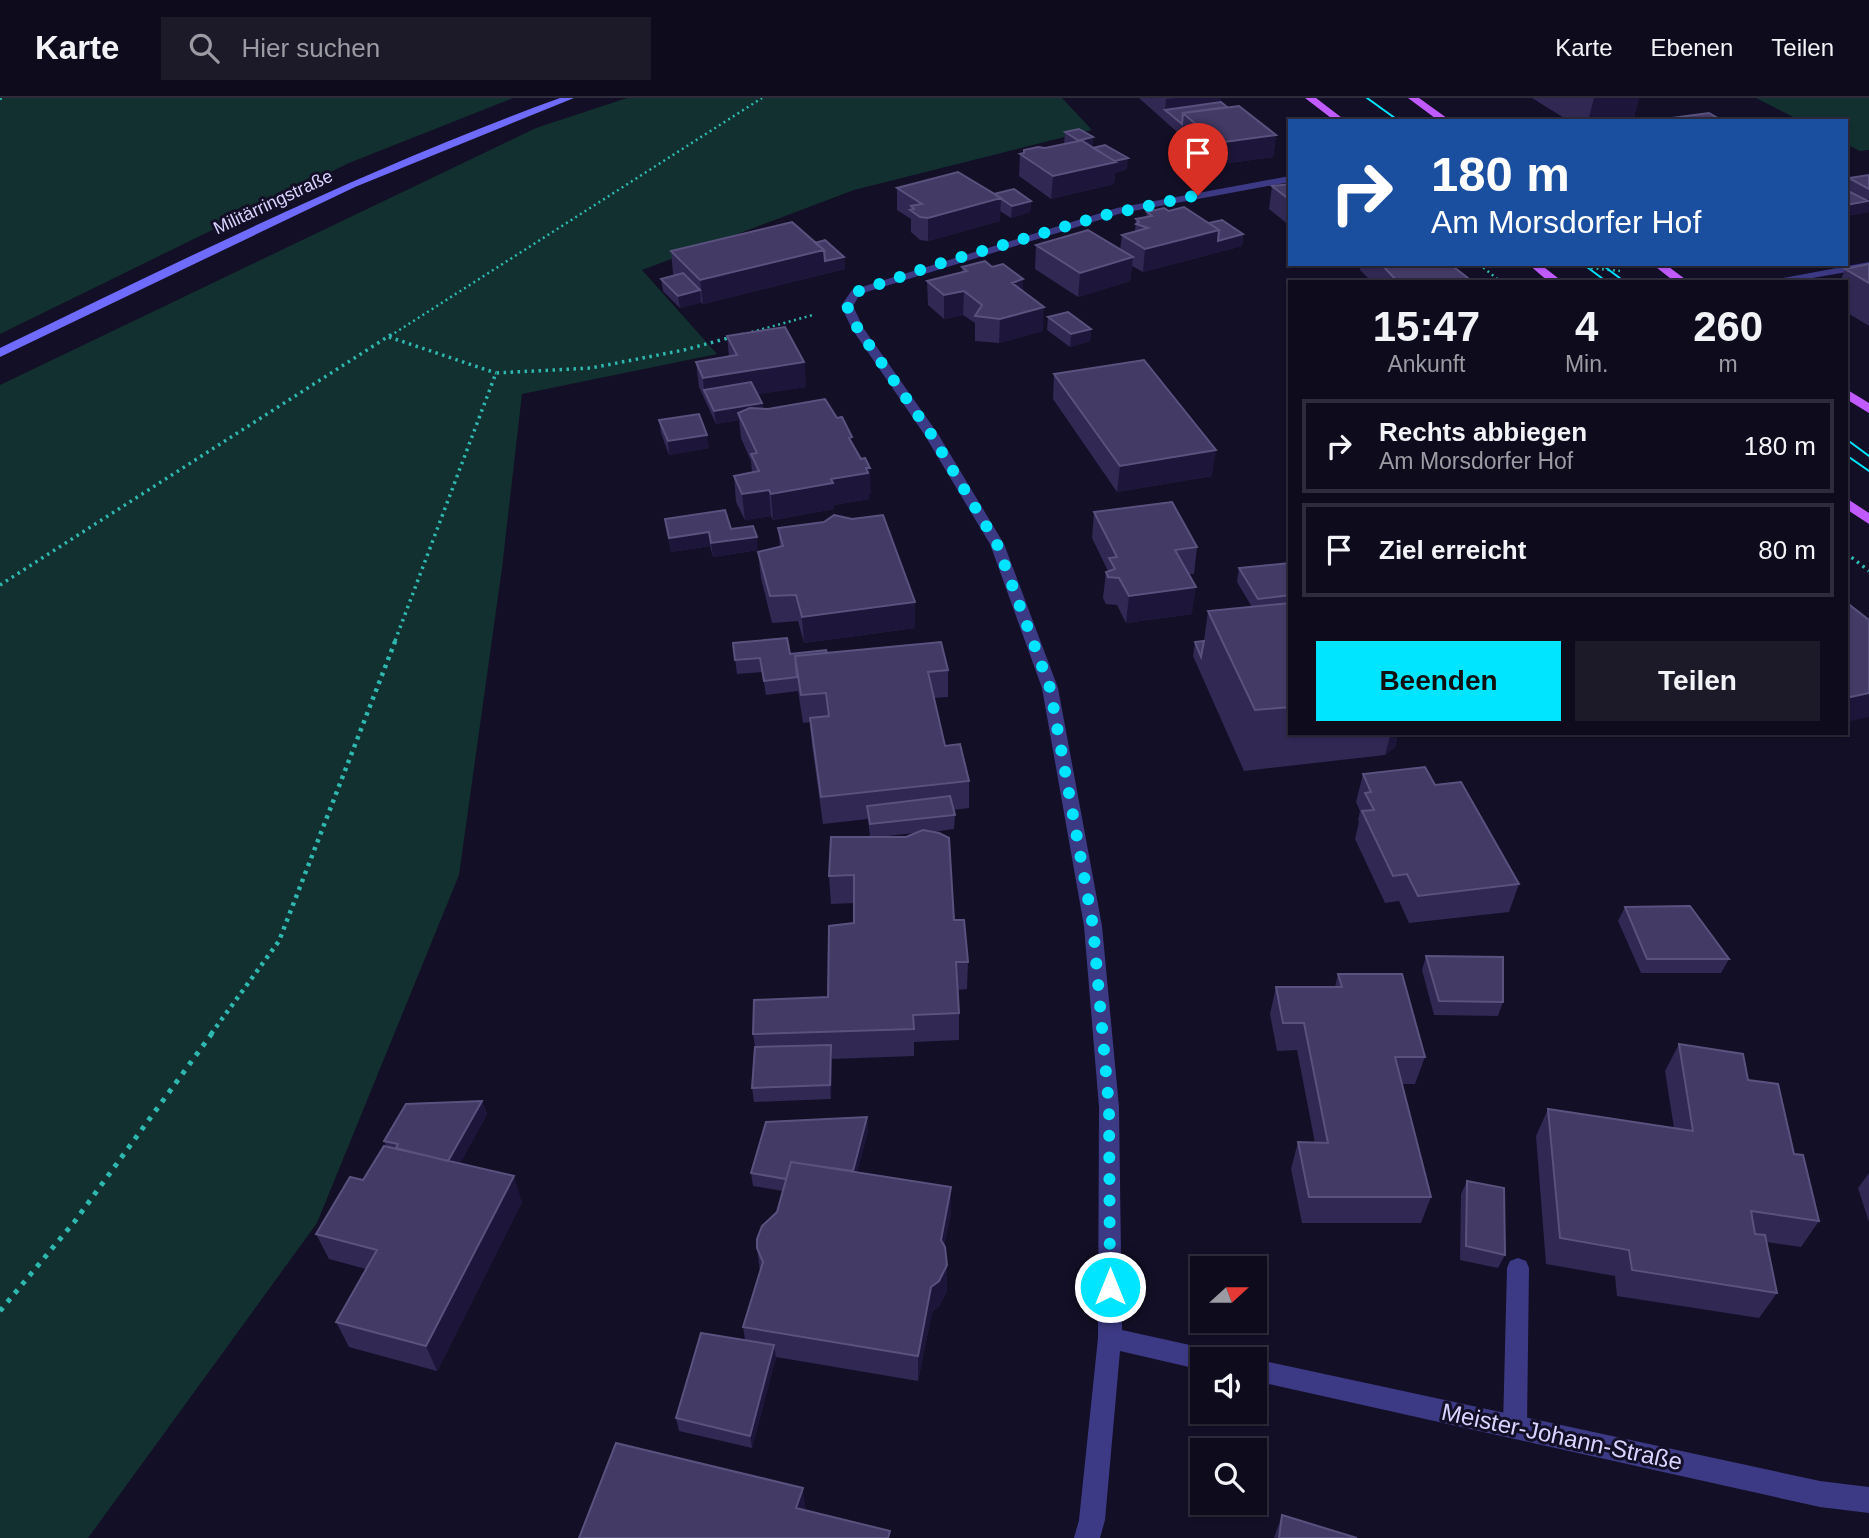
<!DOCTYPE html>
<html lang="de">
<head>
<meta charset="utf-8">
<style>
  :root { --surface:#0e0b1c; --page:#1c1929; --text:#f1f3f6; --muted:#9b9ba3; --line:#2e2b3b; --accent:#00e5ff }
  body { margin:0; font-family:Arial,sans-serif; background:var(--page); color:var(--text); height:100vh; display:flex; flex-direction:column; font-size:26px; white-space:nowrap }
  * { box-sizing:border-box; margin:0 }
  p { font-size:23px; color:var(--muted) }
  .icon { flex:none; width:38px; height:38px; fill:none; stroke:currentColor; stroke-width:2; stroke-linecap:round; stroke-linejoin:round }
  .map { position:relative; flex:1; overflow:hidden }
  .drawer { position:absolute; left:1288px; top:182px; width:560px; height:455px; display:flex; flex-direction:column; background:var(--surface); border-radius:0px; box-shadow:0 2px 5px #0004,0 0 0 2px var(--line) }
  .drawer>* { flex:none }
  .hud { position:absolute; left:1288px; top:21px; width:560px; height:147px; border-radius:0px; box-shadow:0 2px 5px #0004,0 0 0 2px var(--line); background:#1a4fa0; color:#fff; overflow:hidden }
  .needle { width:46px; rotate:69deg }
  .buttons { position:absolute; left:1190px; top:1158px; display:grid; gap:14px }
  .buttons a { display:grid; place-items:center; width:77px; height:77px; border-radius:0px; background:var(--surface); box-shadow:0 2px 5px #0004,0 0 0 2px var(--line); font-size:35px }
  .pin { position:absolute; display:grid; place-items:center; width:60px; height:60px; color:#fff; margin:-72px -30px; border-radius:50% 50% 50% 0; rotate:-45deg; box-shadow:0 0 7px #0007 }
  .pin .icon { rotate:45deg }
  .me { position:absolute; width:77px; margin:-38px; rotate:0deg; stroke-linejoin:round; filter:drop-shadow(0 0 5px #0008) }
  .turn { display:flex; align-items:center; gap:24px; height:147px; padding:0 28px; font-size:32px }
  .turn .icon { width:91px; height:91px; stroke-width:2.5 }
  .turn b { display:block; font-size:49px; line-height:60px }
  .eta { display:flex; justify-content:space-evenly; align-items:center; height:119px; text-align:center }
  .eta b { font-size:42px; font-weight:800; line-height:49px }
  .action { display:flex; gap:14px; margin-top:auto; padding:14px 28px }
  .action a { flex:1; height:80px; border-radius:0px; background:var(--accent); color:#111; font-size:28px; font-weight:800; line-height:80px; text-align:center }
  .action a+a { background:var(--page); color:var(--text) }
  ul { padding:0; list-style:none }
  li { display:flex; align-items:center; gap:21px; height:94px; margin:0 14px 10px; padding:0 14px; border:4px solid var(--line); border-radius:0px }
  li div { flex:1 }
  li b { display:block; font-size:26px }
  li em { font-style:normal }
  header { display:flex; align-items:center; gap:42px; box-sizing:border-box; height:98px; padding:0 35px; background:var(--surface); border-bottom:2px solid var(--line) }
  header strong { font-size:33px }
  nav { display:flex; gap:38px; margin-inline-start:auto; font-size:24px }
  .search { width:490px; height:63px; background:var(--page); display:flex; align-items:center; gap:18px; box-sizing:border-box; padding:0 24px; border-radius:0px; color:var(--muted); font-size:26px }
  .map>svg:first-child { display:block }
  .green { fill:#12302f }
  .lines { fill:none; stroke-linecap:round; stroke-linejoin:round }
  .path-far3 { stroke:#2fb8b0; stroke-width:2.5; stroke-dasharray:2 3.5; stroke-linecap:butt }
  .path-far2 { stroke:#2fb8b0; stroke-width:3.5; stroke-dasharray:2.5 4.5; stroke-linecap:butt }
  .path-far1 { stroke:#2fb8b0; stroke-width:4.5; stroke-dasharray:3.5 5; stroke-linecap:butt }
  .path { stroke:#2fb8b0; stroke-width:5; stroke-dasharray:4.5 7; stroke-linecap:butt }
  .service { fill:#3d3a85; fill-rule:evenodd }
  .minor { fill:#3d3a85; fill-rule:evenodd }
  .secondary { fill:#6f6bff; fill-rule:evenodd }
  .primary { fill:#c25bff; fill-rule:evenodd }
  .tram { stroke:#00e5ff; stroke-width:2 }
  .wall { fill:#312854; fill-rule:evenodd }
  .shaded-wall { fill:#1d163a }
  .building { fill:#433a66; stroke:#5a527e; stroke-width:2 }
  .route { stroke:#00e5ff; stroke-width:12; stroke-dasharray:0 21.6 }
  .labels { text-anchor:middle; stroke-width:6; stroke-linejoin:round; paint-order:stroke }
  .far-street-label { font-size:18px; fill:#d9d4ff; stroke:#130f26 }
  .near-street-label { font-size:24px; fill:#d9d4ff; stroke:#130f26 }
</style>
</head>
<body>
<header>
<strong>Karte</strong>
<div class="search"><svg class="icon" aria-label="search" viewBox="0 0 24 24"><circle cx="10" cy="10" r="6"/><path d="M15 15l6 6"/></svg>Hier suchen</div>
<nav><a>Karte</a><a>Ebenen</a><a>Teilen</a></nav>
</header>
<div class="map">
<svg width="1869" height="1440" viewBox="0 0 1869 1440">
  <rect width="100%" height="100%" fill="#130f26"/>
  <path class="green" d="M0,0h513l-164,65 -349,171z
    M627,0h435l30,32 -238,60 -212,80 75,84 -195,40 -20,174 -43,307 -142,348 -229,315h-88v-1153l536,-257z
    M1756,0h113v52l-9,1 -14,-7v-23h-45z"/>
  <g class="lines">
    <path class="path-far3" d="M0,1l3,-1
      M1479,166l22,18
      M1591,170l29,3
      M741,237l72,-20
      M390,238l372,-238"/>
    <path class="path-far2" d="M741,237l3,-1
      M389,239l107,36
      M1846,455l23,18
      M0,487l392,-251
      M395,543l101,-268 95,-5 93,-18 48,-13"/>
    <path class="path-far1" d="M211,936l68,-93 117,-302"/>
    <path class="path" d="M0,1213l75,-90 138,-189"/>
    <path class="service" d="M1518,1160l8,3 3,7 -2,159 -3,8 -9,4 -9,-4 -3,-8 4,-159 3,-7z"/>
    <path class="minor" d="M1290,78v6l-168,31 -262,81 -7,12 11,23 74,105 66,110 54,144 44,238 17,181 3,223 86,19 8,3 4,8h-18v10l-82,-19 -15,169 -5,18h-26l5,-18 19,-182 1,-231 -15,-181 -42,-238 -52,-144 -66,-110 -72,-105 -11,-23 11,-16 265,-82z
      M1869,164v6l-79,14h-28z
      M1255,1261l565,122 49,6v26l-49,-6 -565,-126v-21h-2z"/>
    <path class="secondary" d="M560,0h14l-219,89 -355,170v-9c184,-89 367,-180 560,-250z"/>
    <path class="primary" d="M1305,0h11l30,23h-11z
      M1408,0h11l32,23h-12z
      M1528,166h12l23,18h-14z
      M1652,166h13l24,18h-14z
      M1846,291l23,14v10l-23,-14z
      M1846,400l23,15v11l-23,-15z"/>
    <path class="tram" d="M1367,0l32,23
      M1583,166l24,18
      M1601,166l24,18
      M1846,341l23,17
      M1846,357l23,16"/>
  </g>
  <path class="wall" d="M1139,0h82v4l6,5 49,28 -3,22 -59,8z
    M1532,0h107l-6,23h-64z
    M1065,34l28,5 -1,10 35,22 -12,4 -1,11 -63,15 -32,-23 1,-22 44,-10z
    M1869,77v37l-23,4v-32l3,-6z
    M1290,86v42l-21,-17 3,-23z
    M897,90l97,6 37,7 -1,11 -19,6 -11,-7v10l-72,20 -8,-1 -9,-8v-13l-14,-9z
    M1169,113l74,23 -1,12 -99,26 -11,-6 -2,15 -52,16 -43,-28 1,-24 84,5 2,-15 13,-4 1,-12 10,-2 1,-5z
    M815,145l29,14 1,12 -142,35 -2,-2 -21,6 -17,-17 -2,-12 14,-4 -2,-1 -2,-23z
    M1361,166h89l23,18h-101l-12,-12z
    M1869,166v62l-23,-14v-30h-6l5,-13z
    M962,169l61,24 20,40 -44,12 -24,-2v-18l-12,-8 -19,4 -16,-14 -1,-24 35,-9z
    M1048,219l43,12 -1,12 -20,6 -23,-17z
    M727,238l77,26 2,25 -49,7 5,9 1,5 90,37 18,49h-2v5l-35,6v4l-61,11 -2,-4 -26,4 -9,-18 -2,-26 18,-3 -1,-12 -10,-23 -2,-18 -23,4 -17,-37 -3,-25 33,-5z
    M1054,276l158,102 -95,16 -64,-93z
    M659,322l50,28 -40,7 -8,-22z
    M1094,414l103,35 -3,27h-6l4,40 -66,9 -9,-18 -11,-1 -3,-6 3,-26 2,-1 -16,-33z
    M665,421l66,10 27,21 -45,7 -3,-11 -39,6z
    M778,430l137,100 -111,15 -6,-22 -26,2 -11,-45 -3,-26 22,-5z
    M1290,465v170h108l-3,14 -10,8 -141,16 -51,-115 2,-14 9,-1 4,-30 44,-4 -15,-25 2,-14z
    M733,545l57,11 37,-1 121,17v27l-14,1 11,48 24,35v27l-16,2 2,5 -1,14 -22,3 22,88 14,42 -1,27 -9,1 1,23v27l-45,2v14l-82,3 -1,40 -77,3 -2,-14 3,-41 -2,-13 75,-37 26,-74v-20l-23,1 -2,-28 41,-39 -2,-18 -45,5 -11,-79 -2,-23 -7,1 -5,-32 -32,4 -4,-23 -25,2zM915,735l-9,4h-29z
    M1363,676l72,11 84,99 -10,28 -100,11 -10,-22 -14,2 -30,-64 4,-17 -1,-2 2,-9 -4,-9z
    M1625,809l104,52 -8,14h-80l-23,-52z
    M1426,858l77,46 -5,14 -64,-1 -12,-45z
    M1338,876l87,83 -10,27h-13l29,113 -10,26h-119l-11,-54 7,-27 17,1 -18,-93 -20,1 -7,-37 6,-27h59z
    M1679,946l69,36 46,74 25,67 -18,26 -35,-5 11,51 -18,25 -142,-22 -2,-20 -69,-12 -10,-128 12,-27 126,19 -9,-57z
    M482,1003l5,13 -27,49 62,39 -85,169 -88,-24 -13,-25 30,-53 -37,-10 -13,-25 47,-54 23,-34 -2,-5z
    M867,1019l1,14 -11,41 94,15v26l-7,33 3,45 -8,15 -7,6 -14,69 -142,-24 -24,91 -73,-17 -3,-13 69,-78 -2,-13 17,-56 -3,-23 20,-36 6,-21 -30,-5 -2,-13z
    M1869,1075v49l-11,-34z
    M1467,1083l38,74 -7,13 -38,-8 1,-66z
    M1282,1417l75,23h-83z"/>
  <path class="shaded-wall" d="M1178,0h43l-1,15h-37l-18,-3 1,-11z
    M1594,0h45l-6,23h-45z
    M1276,37l-3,22 -59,8 3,-22z
    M1093,39l-2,21 -10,-18z
    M1128,60l-1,11 -12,4 -1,11 -63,15 2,-23z
    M1001,100l-1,23 -72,20v-23z
    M1869,100v14l-23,4v-11l21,-4z
    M1031,103l-1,11 -19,6 1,-12z
    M1219,132l24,4 -1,12 -99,26 2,-23z
    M824,152l20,7 1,12 -142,35 -3,-24z
    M1133,159l-3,24 -52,16 2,-24z
    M1023,181v24l-11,-20z
    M700,192l1,13 -21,5 -2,-12z
    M964,193l-1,24 -19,4v-24z
    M1044,209l-1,24 -44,12 1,-24z
    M1091,231l-1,12 -20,6 1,-13z
    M804,264l2,25 -96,15 -6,-12 -1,-12z
    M762,305l1,13 -25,-3 1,7 -23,4 -2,-13z
    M707,337l2,13 -40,7 -1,-14z
    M1216,352l-4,26 -95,16 3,-26z
    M866,370h4l1,26h-2v5l-35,6v4l-61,11 -2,-26 60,-15z
    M769,392l2,26 -26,4 -3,-26z
    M709,434l1,14 -39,6 -2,-14z
    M757,439l1,13 -45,7 -2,-14z
    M1196,489l-4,27 -66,9 3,-27z
    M915,504v26l-111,15 -2,-26z
    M1869,595v24l-23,5v-24z
    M1391,635h7l-3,14 -10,8z
    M831,947l1,14 -1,40 -1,-14z
    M482,1003l5,13 -39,71 -5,-14z
    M867,1019l1,14 -17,67 -1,-14z
    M514,1078l8,26 -85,169 -11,-25z
    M951,1089v26l-11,53 1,-26z
    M947,1167v26l-8,15 -7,6 -14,69v-25l13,-69z
    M774,1247l2,13 -24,90 -2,-12z
    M803,1390l3,23 -10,-3z"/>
  <path class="building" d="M1221,4l6,5 -44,6 -1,11 -17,-14z
    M1239,8l37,29 -59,8 -34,-30z
    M1709,15l14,8h-47l-5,-3z
    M1079,31l14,8 -12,3 35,22 -63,14 -33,-22 4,-1v-3l14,-3 7,1 34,-7 -14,-9z
    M1105,47l23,13 -13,3 -22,-13z
    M958,74l43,26 -73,20 -8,-1 -10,-7 4,-1 -3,-3 11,-2 -25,-16z
    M1869,77v14l-20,-11z
    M1290,86v16l-18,-14z
    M1014,91l17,12 -19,5 -18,-12z
    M1846,92l22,11 -22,4z
    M1184,109l35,23 -74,19 -23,-14 26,-7 -12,-4 3,-2 -3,-3 16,-3 -5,-4 17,-4 5,3z
    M1222,122l21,14 -25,7 1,-11 -10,-7z
    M792,124l32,28 -124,30 -29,-29z
    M1088,132l45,27 -53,16 -44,-28z
    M825,142l19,17 -19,4 -1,-11 -9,-7z
    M985,163l7,6 11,-3 20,15 -11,4 32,24 -44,12 -25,-3 7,-11 -18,-14 -20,4 -17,-14 40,-10 -5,-4z
    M1381,166h69l23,18h-75z
    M1869,166v19l-24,-14z
    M683,175l17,17 -22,6 -17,-17z
    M1068,214l23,17 -20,5 -23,-17z
    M785,229l19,35 -101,16 -7,-16 41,-7 -10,-19z
    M1144,262l72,90 -96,16 -66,-92z
    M751,284l11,21 -48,8 -10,-21z
    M825,301l12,19 5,-1 10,20 -3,1 12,21 4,-1 5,10h-4l2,5 -37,6 2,4 -62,11 -2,-4 -27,4 -8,-18 25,-5 -8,-17 6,-1 -19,-40 12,-5 18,1z
    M699,316l8,21 -39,6 -9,-21z
    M1172,404l25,45 -22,3 21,37 -67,9 -10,-18 -11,-1 -2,-5 9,-3 -6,-11 8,-1 -23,-45z
    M725,412l6,19 22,-3 4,11 -46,6 -2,-11 -40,6 -4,-19z
    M834,417l18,4 31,-4 32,87 -113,15 -6,-22 -26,1 -12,-44 25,-6 -5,-18 46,-6z
    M1290,465v32l-32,4 -19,-31z
    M1846,487l2,1 1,9h-3z
    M1846,504l23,18v73l-23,5z
    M1290,505v104l-35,3 -47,-99z
    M787,540l3,16 36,-4 1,3 -32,3 2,21 -33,4 -4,-23 -25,2 -2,-17z
    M1204,543l-3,16 -6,-15z
    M941,544l7,28 -20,2 17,74 15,-2 9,37 -148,16 -11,-79 19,-2 -3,-23 -25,2 -6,-39z
    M1425,669l10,18 26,-3 58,102 -101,12 -11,-22 -14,2 -31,-65 12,-1 -9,-17 6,-1 -8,-18z
    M950,698l5,19 -85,9 -3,-18z
    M923,732l16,3 10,5 5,82h10l4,42h-12l3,51 -46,2 1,14 -161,5 1,-34 74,-3 1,-71 25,-3v-48l-25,1 2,-39h75z
    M1690,808l39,53h-82l-22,-52z
    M1426,858l77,1v45l-64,-1z
    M1338,876h64l23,83h-30l36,140h-122l-11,-55 30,1 -24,-120h-21l-7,-36h66z
    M1679,946l64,10 5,26 30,4 16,70 9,1 16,66 -68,-10 4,23 10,1 12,58 -145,-23 -3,-20 -69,-12 -12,-129 145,22z
    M831,947l-1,40 -78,3 3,-41z
    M482,1003l-34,60 -52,-13 2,-4 -14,-3 22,-37z
    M867,1019l-14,54 -62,-9 -5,17 -35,-6 15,-51z
    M384,1048l130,30 -88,170 -90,-24 41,-72 -61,-16 34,-57 13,3z
    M791,1064l160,25 -10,53 4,7 2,18 -8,16 -8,6 -13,69 -175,-29 20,-65 -6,-14v-9l5,-13 15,-14z
    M1467,1083l37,7 1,67 -39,-9z
    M701,1235l73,12 -24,91 -74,-18z
    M616,1345l187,45 -7,20 94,23 -2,7h-309z
    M1282,1417l75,23h-78z"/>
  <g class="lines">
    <path class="route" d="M1110,1189l-1,-180 -16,-181 -43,-238 -53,-144 -66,-110 -73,-105 -11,-23 9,-14 82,-28 163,-48 97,-21"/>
  </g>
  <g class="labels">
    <g class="far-street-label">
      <text transform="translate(273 104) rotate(-25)" y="6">Militärringstraße</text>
    </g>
    <g class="near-street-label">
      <text transform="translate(1562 1339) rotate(12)" y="8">Meister-Johann-Straße</text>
    </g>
  </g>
</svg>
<div class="buttons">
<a><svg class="needle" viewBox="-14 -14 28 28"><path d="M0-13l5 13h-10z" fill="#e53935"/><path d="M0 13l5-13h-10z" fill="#9b9ba3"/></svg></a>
<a><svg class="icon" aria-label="sound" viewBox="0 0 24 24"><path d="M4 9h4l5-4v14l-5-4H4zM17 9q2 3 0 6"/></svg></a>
<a><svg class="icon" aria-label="search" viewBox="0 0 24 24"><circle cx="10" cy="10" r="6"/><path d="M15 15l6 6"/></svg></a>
</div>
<div class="pin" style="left:1198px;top:97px;background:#d93025"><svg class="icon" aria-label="arrive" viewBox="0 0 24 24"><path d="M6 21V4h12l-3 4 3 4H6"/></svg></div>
<svg class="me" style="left:1110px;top:1189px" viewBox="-20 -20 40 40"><circle r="17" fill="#00e5ff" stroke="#fff" stroke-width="3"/><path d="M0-11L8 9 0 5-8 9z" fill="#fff"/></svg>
<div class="hud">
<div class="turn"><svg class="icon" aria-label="right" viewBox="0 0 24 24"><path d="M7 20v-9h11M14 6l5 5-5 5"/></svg><div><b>180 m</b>Am Morsdorfer Hof</div></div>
</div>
<section class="drawer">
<div class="eta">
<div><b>15:47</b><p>Ankunft</p></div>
<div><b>4</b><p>Min.</p></div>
<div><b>260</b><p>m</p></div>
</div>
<ul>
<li><svg class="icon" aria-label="right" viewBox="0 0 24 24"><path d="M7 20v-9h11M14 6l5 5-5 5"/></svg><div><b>Rechts abbiegen</b><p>Am Morsdorfer Hof</p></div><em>180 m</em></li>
<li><svg class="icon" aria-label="arrive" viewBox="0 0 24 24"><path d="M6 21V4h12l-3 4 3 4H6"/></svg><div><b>Ziel erreicht</b></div><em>80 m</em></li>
</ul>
<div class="action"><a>Beenden</a><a>Teilen</a></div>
</section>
</div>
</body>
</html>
